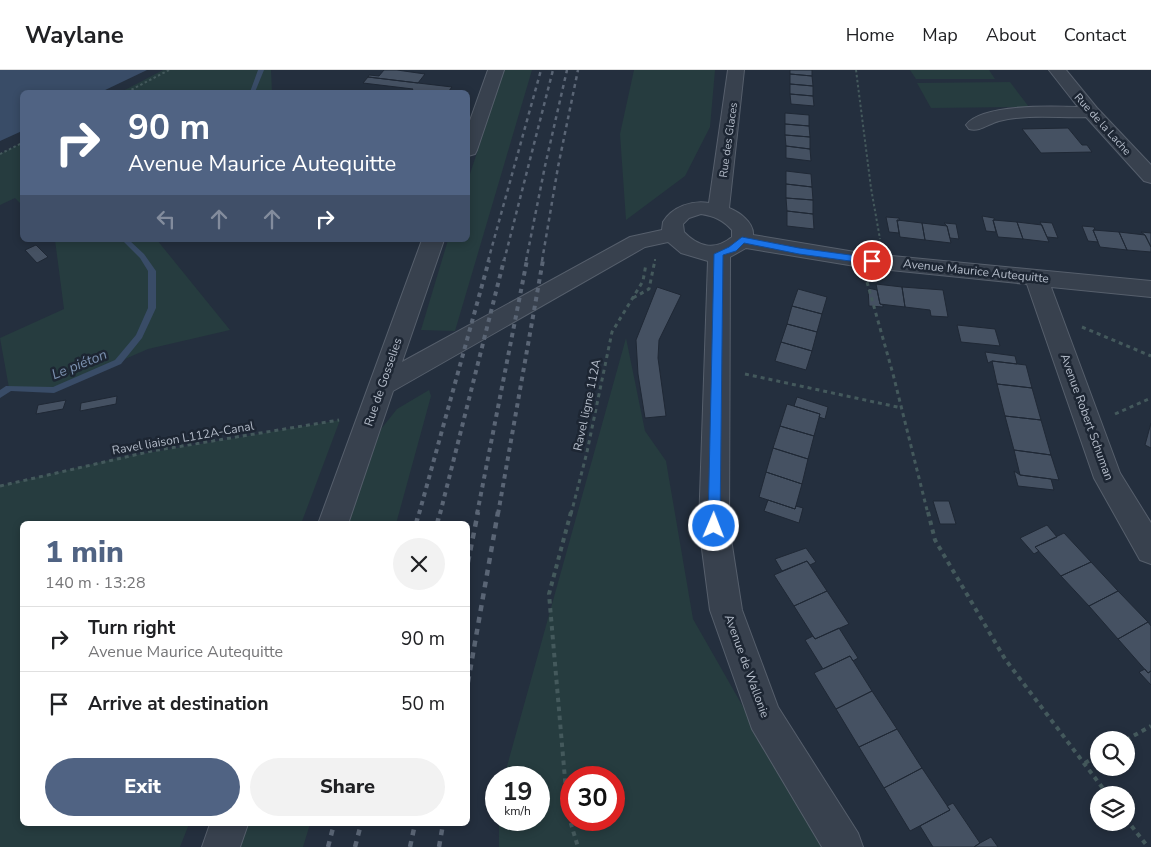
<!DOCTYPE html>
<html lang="en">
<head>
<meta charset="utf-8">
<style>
  :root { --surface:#fff; --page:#f2f2f2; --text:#202124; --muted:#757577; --line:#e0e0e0; --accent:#506383 }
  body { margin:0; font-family:"Nunito Sans",sans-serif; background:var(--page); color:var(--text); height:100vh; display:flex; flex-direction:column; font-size:19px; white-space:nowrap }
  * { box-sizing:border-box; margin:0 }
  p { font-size:16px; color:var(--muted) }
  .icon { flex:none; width:28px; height:28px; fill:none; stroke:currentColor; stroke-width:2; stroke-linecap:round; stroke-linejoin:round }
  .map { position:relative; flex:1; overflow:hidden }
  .sheet { position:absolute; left:20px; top:451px; width:450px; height:305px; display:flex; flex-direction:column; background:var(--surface); border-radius:8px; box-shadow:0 2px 8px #0003 }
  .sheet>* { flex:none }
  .hud { position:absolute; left:20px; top:20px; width:450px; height:152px; border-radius:8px; box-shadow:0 2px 8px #0003; background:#506383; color:#fff; overflow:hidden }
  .buttons { position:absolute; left:1090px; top:661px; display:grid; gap:10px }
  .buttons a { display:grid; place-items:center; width:45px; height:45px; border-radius:50%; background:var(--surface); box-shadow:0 2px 8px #0003; font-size:25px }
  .speed { position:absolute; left:485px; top:696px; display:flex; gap:10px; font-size:25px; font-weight:700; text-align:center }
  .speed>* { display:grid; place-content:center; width:65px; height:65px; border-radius:50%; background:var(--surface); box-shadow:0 2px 8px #0003; line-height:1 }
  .speed small { font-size:12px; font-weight:400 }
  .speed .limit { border:8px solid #d22; background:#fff; color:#111 }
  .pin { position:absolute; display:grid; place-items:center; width:42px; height:42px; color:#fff; margin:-21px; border:2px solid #fff; border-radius:50%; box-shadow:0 1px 5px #0007 }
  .me { position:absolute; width:55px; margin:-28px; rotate:1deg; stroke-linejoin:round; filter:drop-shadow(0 0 4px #0008) }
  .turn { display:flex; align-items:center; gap:18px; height:105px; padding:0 25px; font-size:22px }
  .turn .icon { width:65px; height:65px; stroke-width:2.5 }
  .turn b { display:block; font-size:35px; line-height:42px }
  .lanes { display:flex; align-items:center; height:48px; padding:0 25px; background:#0003; justify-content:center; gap:25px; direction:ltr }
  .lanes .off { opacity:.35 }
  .round { display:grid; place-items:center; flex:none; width:52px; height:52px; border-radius:26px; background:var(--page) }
  .overview { display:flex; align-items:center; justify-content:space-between; height:85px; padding:0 25px }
  h1 { font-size:30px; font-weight:800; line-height:38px; color:var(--accent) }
  .cta { display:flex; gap:10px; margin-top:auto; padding:10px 25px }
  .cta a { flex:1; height:58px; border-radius:30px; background:var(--accent); color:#fff; font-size:20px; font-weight:800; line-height:58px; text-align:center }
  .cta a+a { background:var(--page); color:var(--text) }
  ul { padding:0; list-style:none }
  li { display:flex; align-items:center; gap:15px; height:65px; padding:0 25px; border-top:1px solid var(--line) }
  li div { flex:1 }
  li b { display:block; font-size:19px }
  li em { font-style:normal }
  header { display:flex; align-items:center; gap:30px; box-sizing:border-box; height:70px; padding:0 25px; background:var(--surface); border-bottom:1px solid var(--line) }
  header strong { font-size:24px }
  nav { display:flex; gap:28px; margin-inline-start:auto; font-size:18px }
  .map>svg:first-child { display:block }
  .green { fill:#263c3f; fill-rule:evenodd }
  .water { fill:#394c67 }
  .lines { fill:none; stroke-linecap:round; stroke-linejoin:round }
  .stream { fill:#394c67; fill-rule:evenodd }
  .building { fill:#455162; stroke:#1f2835 }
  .minor-casing { stroke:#565f6c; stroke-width:2 }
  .path-far2 { stroke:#44595c; stroke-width:2; stroke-dasharray:2.5 2.5; stroke-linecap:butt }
  .path-far1 { stroke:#44595c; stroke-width:3; stroke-dasharray:4 4; stroke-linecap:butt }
  .path { stroke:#44595c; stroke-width:4; stroke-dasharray:4.5 4.5; stroke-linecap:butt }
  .minor { fill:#38414e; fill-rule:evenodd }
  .rail-far2 { stroke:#5a6575; stroke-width:2.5; stroke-dasharray:4 4; stroke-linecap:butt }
  .rail-far1 { stroke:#5a6575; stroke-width:4; stroke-dasharray:4.5 4.5; stroke-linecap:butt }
  .rail { stroke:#5a6575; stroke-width:4.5; stroke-dasharray:6 6; stroke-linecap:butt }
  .route { fill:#1a73e8; stroke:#114b97 }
  .labels { text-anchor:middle; stroke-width:5; stroke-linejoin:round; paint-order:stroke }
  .far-street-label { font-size:11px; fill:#b4bcc9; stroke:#1d2633 }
  .street-label { font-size:12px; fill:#b4bcc9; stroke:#1d2633 }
  .water-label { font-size:14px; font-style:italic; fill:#7c92b1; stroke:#1d2633 }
</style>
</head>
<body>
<header>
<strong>Waylane</strong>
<nav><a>Home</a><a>Map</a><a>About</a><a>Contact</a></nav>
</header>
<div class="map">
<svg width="1151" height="777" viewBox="0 0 1151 777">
  <rect width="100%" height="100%" fill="#242f3e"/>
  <path class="green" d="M163,0h108l1,22h-151z
    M504,0h28l-77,261 -34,-1 27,-90h20v-60z
    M634,0h81l-5,57 -25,49 -59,44 -6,-86z
    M910,0h79l6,9h-79z
    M1010,12l19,25 -98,1 -14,-25z
    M22,73v62l-7,-7 -15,7v-51z
    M55,170h102l73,90 -82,19 -94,41 -45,-2 -9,-50 64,-29z
    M626,268l19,93 21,30 27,158 130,228h-324v-27h40v-42l-35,-1zM571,708h43v42h-43z
    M429,320l2,6 -35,128h-48l33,-95 16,-20z
    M340,350l-39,104h-279v300h167l-9,23h-180v-361l118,-28z
    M244,754h66l-7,23h-67z"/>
  <path class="water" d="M0,0h147l-46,22h-79v39l-22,10z"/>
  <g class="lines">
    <path class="stream" d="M258,0h6l-9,22h-5z
      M122,170h7l15,14 12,17v37l-14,30 -21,26 -67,29 -43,-2 -11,7v-8l6,-4 47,1 62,-27 21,-25 12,-27v-37l-8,-13z"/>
  </g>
  <path class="building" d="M384,0h13l28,4 -7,9 -50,-6 1,-2 10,1z
    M790,0h22v6l-22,-2z
    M790,4l22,2 1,10 -23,-2z
    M368,7l50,6 34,4 -4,5h-37l2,-3 -50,-6z
    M790,14l23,2v10l-23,-2z
    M790,24l23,2 1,10 -23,-2z
    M785,43l24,2v11l-24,-2z
    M785,54l24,2 1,11 -25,-2z
    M1068,58l14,17h5l5,7 -51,1 -19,-24z
    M785,65l25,2v12l-24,-3z
    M786,76l24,3 1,12 -25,-3z
    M786,101l25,3 1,13 -26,-3z
    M786,114l26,3 1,13 -27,-2z
    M786,128l27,2v14l-26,-3z
    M787,141l26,3 1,15 -27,-3z
    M982,146l12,2 1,2h-2l3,12 -10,-1z
    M886,147l13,1v3l-2,-1 2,13 -10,-1z
    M897,150l25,3 3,17 -25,-3z
    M993,150l24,2 6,17 -25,-2z
    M1017,152l25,3 7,17 -26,-3z
    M1040,152l12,1 6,15 -11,-1z
    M922,153l25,3 4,17 -26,-3z
    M944,153l12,1 3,15 -9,-1 -3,-12z
    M1082,156l12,1 1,3h-2l5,12 -10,-1z
    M1093,160l26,2 8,18 -27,-3z
    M1119,162l26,3 6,12v5l-24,-2z
    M1141,162l10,1v14l-6,-12z
    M36,175l12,12 -11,6 -12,-13z
    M876,214l26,3 3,20 -25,-3z
    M657,217l24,8 -22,45 -1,18 8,58 -21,2 -7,-44 -2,-34z
    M902,217l41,3 5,27 -17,-1 -1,-6 -25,-3z
    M868,218l9,2 3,14 3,1v2l-14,-1z
    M798,219l29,8 -5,17 -30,-8z
    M792,236l30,8 -5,18 -30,-8z
    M787,254l30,8 -5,19 -31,-9z
    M957,255l38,4 5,17 -39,-4z
    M781,272l31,9 -6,19 -31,-9z
    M985,282l30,4 2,8 -25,-3 -4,2z
    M992,291l34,4 6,23 -35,-4z
    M997,314l35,4 9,32 -36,-4z
    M117,326l-1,8 -36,7 1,-8z
    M797,327l31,10 -3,12 -6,-2 1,-3 -26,-8z
    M66,330l-3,9 -27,5 2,-9z
    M787,334l33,10 -6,22 -34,-10z
    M1005,346l36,4 10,35 -37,-5z
    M1151,353v25l-6,-3z
    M780,356l34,10 -6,23 -35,-11z
    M773,378l35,11 -6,25 -36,-12z
    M1014,380l37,5 8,25 -39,-5z
    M1014,401l6,4 31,4 3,11 -36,-4z
    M766,402l36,12 -7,25 -36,-12z
    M768,430l27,9 1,-3 7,2 -4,15 -35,-12z
    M933,431h16l7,23h-16z
    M1047,455l10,12 -22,10 4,4 -5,3 -14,-16z
    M1064,463l27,29 -30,14 -26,-29z
    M806,478l10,14 -6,3 -3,-4 -25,10 -7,-12z
    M807,491l20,30 -33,15 -20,-31z
    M1091,492l27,29 -29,15 -28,-30z
    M827,521l22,33 -34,15 -21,-33z
    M1118,521l30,31 -30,17 -29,-33z
    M1148,552l3,4v45l-3,2 -30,-34z
    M839,558l19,30 -5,3 -3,-5 -27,13 -18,-29 8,-4 2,3z
    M850,586l22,35 -36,18 -22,-36z
    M1145,599l3,4 3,-2v14l-12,-13z
    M872,621l25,38 -38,18 -23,-38z
    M897,659l25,39 -38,20 -25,-41z
    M922,698l28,42 -40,21 -26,-43z
    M953,733l27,40 -6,4h-41l-13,-21 30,-16 -3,-4z
    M991,767l7,10h-24l6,-4z"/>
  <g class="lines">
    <g class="minor-casing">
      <path id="minor" d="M488,0h16l-27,80 -2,4 -7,2v-30z
        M728,0h16l-15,138c10,4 25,14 24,27l108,18 290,28v16l-100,-10 69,186 31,50v41l-11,-4 -46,-82 -67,-194 -166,-17 -115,-19 -16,9 -1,269 13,84 36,97 80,126 5,14h-41l-70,-118 -42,-119 -11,-84 9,-265 -27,-8 -13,-11 -23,5 -252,144 -45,133h-30l104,-284h22l-42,122 228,-125 32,-7 1,-8c9,-15 29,-22 46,-19zM701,144c13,2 22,6 31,16v7c-17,14 -34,10 -48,-5l-1,-8 6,-6z
        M1049,0h17l31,38 54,57v18l-7,-2 -58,-64c-28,1 -59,-3 -87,4 -11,3 -19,11 -30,8l-3,-4c15,-21 87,-19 112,-18z
        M210,754h38l-8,23h-38z"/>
    </g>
    <path class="path-far2" d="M856,0l15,118 9,51
      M127,22l42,-22
      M0,84l22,-11
      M655,191v-2"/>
    <path class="path-far1" d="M867,212l26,92 35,140
      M633,228l16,-9 6,-29
      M1082,257l69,29
      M745,304l157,34
      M1115,344l36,-16
      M0,416l152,-35 187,-31
      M571,444l16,-62 25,-120 31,-51 3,-17"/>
    <path class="path" d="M571,442l-22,82 19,220 10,33
      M928,442l7,28 70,119 103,136
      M1126,670l25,-14
      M1085,693l14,-8
      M1126,749l22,28"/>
    <use href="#minor" class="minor"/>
    <path class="rail-far2" d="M488,191l53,-191
      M504,191l49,-191
      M526,191l19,-95 22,-96
      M542,191l16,-94 20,-97"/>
    <path class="rail-far1" d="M419,444l70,-254
      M440,444l64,-254
      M477,444l50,-254
      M498,444l45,-254"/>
    <path class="rail" d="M416,454l3,-12
      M437,454l3,-12
      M468,492l10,-50
      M468,612l30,-170
      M328,777l6,-23
      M355,777l6,-23
      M410,777l5,-23
      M439,777l4,-23"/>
  </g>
  <path class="route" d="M742,167l57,11 73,10 5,3 -5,3 -73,-10 -55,-11 -8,8 -13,4 -3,271 -2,4 -4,2 -4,-2 -2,-4 6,-272 15,-7z"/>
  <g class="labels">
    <g class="far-street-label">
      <text transform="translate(1103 54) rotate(48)" y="4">Rue de la Lache</text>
      <text transform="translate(728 70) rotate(-82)" y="4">Rue des Glaces</text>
    </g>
    <g class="street-label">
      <text transform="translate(976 201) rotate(6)" y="4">Avenue Maurice Autequitte</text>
      <text transform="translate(383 312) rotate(-71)" y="4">Rue de Gosselies</text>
      <text transform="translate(587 335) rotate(-78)" y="4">Ravel ligne 112A</text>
      <text transform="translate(1087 347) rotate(70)" y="4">Avenue Robert Schuman</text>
      <text transform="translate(183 368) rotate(-10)" y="4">Ravel liaison L112A-Canal</text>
      <text transform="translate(747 596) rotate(70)" y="4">Avenue de Wallonie</text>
    </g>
    <g class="water-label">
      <text transform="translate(79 294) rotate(-22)" y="5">Le piéton</text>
    </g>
  </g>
</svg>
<div class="buttons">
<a><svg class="icon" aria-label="search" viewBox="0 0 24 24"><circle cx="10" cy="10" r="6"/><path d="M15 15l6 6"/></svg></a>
<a><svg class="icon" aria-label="layers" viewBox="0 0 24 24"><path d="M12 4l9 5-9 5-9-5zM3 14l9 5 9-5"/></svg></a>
</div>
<div class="speed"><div>19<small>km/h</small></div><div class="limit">30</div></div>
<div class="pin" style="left:872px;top:191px;background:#d93025"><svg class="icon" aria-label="arrive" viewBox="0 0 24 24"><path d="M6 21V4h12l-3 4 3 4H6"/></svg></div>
<svg class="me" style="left:714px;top:456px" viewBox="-20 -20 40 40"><circle r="17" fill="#1a73e8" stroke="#fff" stroke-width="3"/><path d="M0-11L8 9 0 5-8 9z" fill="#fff"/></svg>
<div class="hud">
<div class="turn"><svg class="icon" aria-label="right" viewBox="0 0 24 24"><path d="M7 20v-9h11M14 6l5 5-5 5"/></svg><div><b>90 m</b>Avenue Maurice Autequitte</div></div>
<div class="lanes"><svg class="icon off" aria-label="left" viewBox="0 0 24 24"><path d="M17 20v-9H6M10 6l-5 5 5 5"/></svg><svg class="icon off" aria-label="ahead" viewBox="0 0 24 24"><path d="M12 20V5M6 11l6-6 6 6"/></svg><svg class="icon off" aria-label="ahead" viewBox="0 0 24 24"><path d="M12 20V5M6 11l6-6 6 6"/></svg><svg class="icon" aria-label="right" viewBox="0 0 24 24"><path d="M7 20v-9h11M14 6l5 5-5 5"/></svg></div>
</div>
<section class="sheet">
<div class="overview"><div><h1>1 min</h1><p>140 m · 13:28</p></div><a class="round"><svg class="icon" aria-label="close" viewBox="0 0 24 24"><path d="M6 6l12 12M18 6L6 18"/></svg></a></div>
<ul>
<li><svg class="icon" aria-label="right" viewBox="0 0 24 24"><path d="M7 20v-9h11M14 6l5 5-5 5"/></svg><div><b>Turn right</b><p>Avenue Maurice Autequitte</p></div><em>90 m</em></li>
<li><svg class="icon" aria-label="arrive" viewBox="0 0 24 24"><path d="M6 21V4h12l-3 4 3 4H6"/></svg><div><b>Arrive at destination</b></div><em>50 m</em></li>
</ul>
<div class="cta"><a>Exit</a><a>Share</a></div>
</section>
</div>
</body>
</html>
